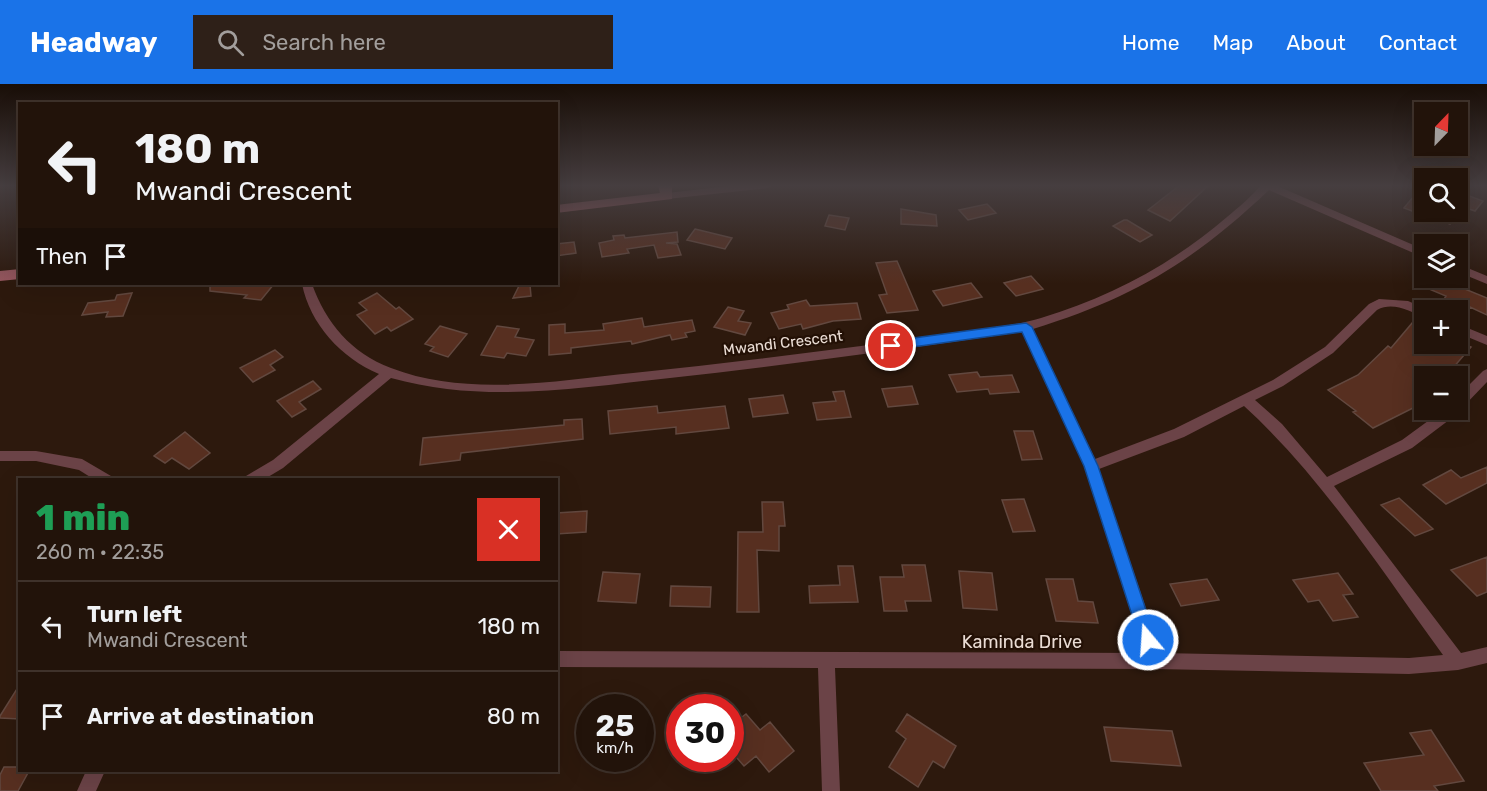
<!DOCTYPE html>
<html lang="en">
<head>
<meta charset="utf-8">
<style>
  :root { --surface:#22130a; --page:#2e2018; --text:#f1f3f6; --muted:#a29e9c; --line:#3f322b; --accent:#1a73e8 }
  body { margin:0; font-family:Rubik,sans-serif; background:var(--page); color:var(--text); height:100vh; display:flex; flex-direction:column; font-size:22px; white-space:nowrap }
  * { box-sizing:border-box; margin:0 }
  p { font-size:20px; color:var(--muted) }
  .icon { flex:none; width:33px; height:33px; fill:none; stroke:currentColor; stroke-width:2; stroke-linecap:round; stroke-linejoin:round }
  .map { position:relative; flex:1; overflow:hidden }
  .details { position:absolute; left:18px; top:394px; width:540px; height:294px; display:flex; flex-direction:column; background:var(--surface); border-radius:0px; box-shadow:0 6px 24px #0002,0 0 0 2px var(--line) }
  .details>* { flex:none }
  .hud { position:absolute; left:18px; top:18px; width:540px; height:183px; border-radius:0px; box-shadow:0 6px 24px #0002,0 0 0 2px var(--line); background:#22130a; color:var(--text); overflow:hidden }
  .needle { width:39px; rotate:23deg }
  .buttons { position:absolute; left:1414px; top:18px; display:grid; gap:12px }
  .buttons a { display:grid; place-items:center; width:54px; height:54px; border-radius:0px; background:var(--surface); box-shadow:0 6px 24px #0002,0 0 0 2px var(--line); font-size:30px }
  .speed { position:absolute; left:576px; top:610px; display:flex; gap:12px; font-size:30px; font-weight:700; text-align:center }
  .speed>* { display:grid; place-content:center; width:78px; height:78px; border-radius:50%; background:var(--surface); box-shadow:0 6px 24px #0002,0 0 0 2px var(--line); line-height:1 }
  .speed small { font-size:15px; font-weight:400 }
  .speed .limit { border:9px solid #d22; background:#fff; color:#111 }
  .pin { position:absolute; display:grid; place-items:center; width:51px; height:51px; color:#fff; margin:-26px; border:3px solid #fff; border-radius:50%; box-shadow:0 2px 6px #0007 }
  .me { position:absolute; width:66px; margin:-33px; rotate:342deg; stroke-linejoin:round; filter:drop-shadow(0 0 4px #0008) }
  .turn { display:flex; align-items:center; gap:21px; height:126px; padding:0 18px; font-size:27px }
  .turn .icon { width:78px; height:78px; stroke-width:2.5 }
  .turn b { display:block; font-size:42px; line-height:51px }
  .then { display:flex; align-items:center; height:57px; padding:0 18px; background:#0003; gap:12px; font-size:22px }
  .round { display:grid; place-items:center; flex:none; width:63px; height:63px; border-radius:0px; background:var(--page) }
  .overview { display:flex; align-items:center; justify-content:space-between; height:102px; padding:0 18px }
  h1 { font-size:36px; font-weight:800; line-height:45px; color:#1e9e55 }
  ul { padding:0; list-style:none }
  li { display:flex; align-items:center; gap:18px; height:90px; padding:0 18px; border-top:2px solid var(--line) }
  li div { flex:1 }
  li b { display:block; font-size:22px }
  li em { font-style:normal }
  header { display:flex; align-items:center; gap:36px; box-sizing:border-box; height:84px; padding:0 30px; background:var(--accent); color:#fff }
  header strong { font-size:28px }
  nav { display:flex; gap:33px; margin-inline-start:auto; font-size:21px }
  .search { width:420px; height:54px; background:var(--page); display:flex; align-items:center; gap:15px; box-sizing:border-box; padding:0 21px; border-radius:0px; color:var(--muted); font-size:22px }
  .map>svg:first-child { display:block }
  .building { fill:#572f20; stroke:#62483f; stroke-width:1.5 }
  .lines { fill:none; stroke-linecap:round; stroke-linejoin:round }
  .street { fill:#6b4347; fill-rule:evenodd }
  .secondary { fill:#96565e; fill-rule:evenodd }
  .route { fill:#1a73e8; stroke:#114b97; stroke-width:1.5 }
  .labels { text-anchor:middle; stroke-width:4.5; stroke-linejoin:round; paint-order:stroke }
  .street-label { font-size:15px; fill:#eadcd4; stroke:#231005 }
  .near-street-label { font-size:18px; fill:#eadcd4; stroke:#231005 }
</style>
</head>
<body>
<header>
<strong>Headway</strong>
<div class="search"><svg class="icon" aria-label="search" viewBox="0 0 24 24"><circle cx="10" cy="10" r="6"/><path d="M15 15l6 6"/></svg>Search here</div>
<nav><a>Home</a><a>Map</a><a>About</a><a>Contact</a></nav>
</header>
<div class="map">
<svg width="1487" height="707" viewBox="0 0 1487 707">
  <rect width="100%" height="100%" fill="#2d190d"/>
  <path class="building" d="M1180,101h29l-39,36 -22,-11z
    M1464,110l19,7 -8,10 -17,-6z
    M1413,113l12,4v11h34l-9,12 -25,-10v2l-21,-8z
    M987,120l9,9 -28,7 -9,-10z
    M901,125l35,6 1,11 -36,-2z
    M829,131l20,3 -4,12 -20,-4z
    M1124,136h3l25,15 -12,7 -27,-16z
    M695,145l37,9 -7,11 -38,-9z
    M677,148l1,10 -12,1 11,1 4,11 -23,3 -4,-13 -27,4 2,4 -27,4 -3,-14 15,-3 -1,-4 11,-1 1,3z
    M574,158l2,11 -20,3v-12z
    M897,177l21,49 -31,3 -8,-18 8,-1 -11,-31z
    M1031,192l12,13 -27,7 -12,-13z
    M1438,194l49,20v17l-17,-8 -5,8 -24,-11 5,-8 -17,-7z
    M971,199l11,14 -39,9 -10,-15z
    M210,200h64l-13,16 -17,-2 3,-3 -37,-4z
    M530,201l1,11 -18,2 6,-12z
    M132,209l-9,23 -17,1 2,-5 -26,3 6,-12 27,-3 2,-5z
    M377,209l19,16 3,-2 14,12 -22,12 -4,-4 -12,7 -18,-19 10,-5 -8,-7z
    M806,216l4,6 47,-3 4,16 -28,2 -30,8 -2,-5 -22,5 -8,-16 18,-4 -2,-4z
    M728,223l16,4 -6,10 13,2 -6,12 -31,-8z
    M642,234l2,9 48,-7 3,11 -10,2 2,4 -15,3 -2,-5 -38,9 -1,-3 -60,7v5l-22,2v-30l16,-1v9l39,-3 -1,-6z
    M1413,238l12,5v17h39l7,3 -25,29h-21v26l-52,26 -20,-16 3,-1 -28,-21 30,-15 30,-29 3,2z
    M440,242l27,8 -19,23 -18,-6 4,-4 -9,-3z
    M497,242l22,3 -4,8 19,3 -8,16 -19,-3 -3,5 -23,-3z
    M275,266l8,7 -13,8 5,5 -22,12 -13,-14z
    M977,288l3,5 32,-2 7,17 -29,2 -2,-5 -31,3 -8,-17z
    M313,297l8,8 -22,13 7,7 -14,8 -15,-16z
    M912,302l6,18 -30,3 -6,-18z
    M844,307l7,26 -34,3 -4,-17 23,-2 -3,-9z
    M783,311l5,18 -35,4 -4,-18z
    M657,322l1,7 67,-7 4,22 -53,6v-7l-66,7 -2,-23z
    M582,335l1,20 -122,14 -1,7 -40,5 3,-27 141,-13v-5z
    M1014,347h19l9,28 -20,1z
    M185,348l25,21 -21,16 -17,-11 -7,5 -11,-7z
    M1487,383v16l-41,21 -23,-19 28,-15 10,8z
    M1399,414l34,31 -18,7 -34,-31z
    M1024,415l11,32 -22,1 -11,-32z
    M762,418h21l2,24h-6v25l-22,-1 2,62h-22l1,-80h25z
    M587,427l-1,21 -30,2v-21z
    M1487,473v35l-10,4 -26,-26z
    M902,481h23l6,36h-26l2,10h-23l-4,-34h24z
    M838,482h15l5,36 -48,1 -1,-17 31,-1z
    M959,487l33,2 5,37 -34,-2z
    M603,488l37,2 -4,29 -38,-2z
    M1338,489l15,21 -10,1 15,22 -25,4 -14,-21 -11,2 -15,-22z
    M1046,495h27l5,22 15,1 5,21 -42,-2z
    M1207,495l12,21 -38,6 -11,-22z
    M671,502l40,1 -1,20 -40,-1z
    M20,600v35l-20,-1v-2z
    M746,630l14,16 10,-8 24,29 -25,21 -13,-16 -12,10 -14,-16v-24z
    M907,630l49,32 -12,22 -11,-7 -15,26 -29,-20 17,-28 -10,-8z
    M1104,643l68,4 9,35 -70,-5z
    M1431,646l33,51 -30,5 4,5h-57l-17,-28 60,-8 -14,-22z
    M4,683h16v4h9l-11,20h-18v-16z"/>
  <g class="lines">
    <path class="street" d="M739,101h34l-5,3 -101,11 -5,-3 5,-3z
      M1261,101h14l150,65v8l-156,-68c-76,72 -136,108 -236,139l62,130 79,-30 99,-49 52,-33 44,-43 10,-5 29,2 21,9h-4v7c-16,-5 -31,-16 -48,-7l-44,43 -50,33 -28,14 27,24 45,53 75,-37 41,-30 15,-1 -1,5 -45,34 -78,38 127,167 26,-6v16l-29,7 -49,4 -254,-5 -320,-1 5,123h-18l-4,-123 -262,-1v-16l588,2 -60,-187 -62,-134c-117,17 -234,33 -352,46 -94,10 -186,26 -279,0l-108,90 -20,12h-19l2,-4 27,-16 106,-86c-38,-16 -69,-50 -77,-90h10c14,39 39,69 79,84 75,29 164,13 242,5 76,-8 152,-17 228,-27 36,-5 72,-10 109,-15 24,-4 48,-6 71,-13 70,-21 131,-54 186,-101 12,-10 25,-21 34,-32zM1244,322c78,71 137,164 199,249l-34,3 -248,-5 -62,-184 85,-32z
      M1458,180l29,12v8l-29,-12z
      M1458,240l29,12v9l-29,-12z
      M1487,285v13l-24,25 -5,2v-13l25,-25z
      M0,367h36l46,8 29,17 2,4h-18l-16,-10 -43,-9h-36z
      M86,687h19l-9,20h-19z"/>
    <path class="secondary" d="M658,101h14v14l-116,14v-8l104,-12z
      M20,185v10l-20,2v-10z"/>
  </g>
  <linearGradient id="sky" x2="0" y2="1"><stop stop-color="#190e07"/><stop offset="0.51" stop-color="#463e40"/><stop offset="1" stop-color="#463e40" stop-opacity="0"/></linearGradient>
  <rect width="1487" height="200" fill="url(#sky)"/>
  <path class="route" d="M1026,239l6,4 66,139 58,174 -2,5 -6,2 -6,-2 -2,-5 -56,-174 -62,-134 -131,18 -6,-4 6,-5z"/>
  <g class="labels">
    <g class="street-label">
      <text transform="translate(783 259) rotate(-7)" y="5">Mwandi Crescent</text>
    </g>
    <g class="near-street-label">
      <text x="1022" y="564">Kaminda Drive</text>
    </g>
  </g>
</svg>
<div class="buttons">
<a><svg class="needle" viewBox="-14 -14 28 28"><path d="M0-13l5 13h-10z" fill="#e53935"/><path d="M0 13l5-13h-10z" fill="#a29e9c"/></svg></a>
<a><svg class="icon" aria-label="search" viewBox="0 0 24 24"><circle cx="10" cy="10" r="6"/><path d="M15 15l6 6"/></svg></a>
<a><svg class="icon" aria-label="layers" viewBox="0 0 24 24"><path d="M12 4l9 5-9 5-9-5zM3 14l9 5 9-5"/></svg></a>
<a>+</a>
<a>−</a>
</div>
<div class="speed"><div>25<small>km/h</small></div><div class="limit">30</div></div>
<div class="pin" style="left:891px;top:262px;background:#d93025"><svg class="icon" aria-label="arrive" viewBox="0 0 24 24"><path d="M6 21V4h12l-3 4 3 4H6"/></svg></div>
<svg class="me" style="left:1148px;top:556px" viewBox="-20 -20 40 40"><circle r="17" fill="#1a73e8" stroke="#fff" stroke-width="3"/><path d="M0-11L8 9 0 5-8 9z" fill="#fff"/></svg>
<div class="hud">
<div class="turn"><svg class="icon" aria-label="left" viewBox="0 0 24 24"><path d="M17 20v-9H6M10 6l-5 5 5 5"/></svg><div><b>180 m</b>Mwandi Crescent</div></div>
<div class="then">Then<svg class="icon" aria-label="arrive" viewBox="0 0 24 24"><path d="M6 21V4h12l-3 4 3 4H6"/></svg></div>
</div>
<section class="details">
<div class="overview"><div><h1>1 min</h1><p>260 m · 22:35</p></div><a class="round" style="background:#d93025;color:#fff"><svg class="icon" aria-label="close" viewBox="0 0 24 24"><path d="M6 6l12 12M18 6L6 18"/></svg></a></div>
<ul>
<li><svg class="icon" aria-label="left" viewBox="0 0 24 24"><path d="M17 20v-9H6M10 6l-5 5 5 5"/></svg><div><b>Turn left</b><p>Mwandi Crescent</p></div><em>180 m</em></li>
<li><svg class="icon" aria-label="arrive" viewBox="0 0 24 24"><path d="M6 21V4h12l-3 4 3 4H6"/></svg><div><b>Arrive at destination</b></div><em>80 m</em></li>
</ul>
</section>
</div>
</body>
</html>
